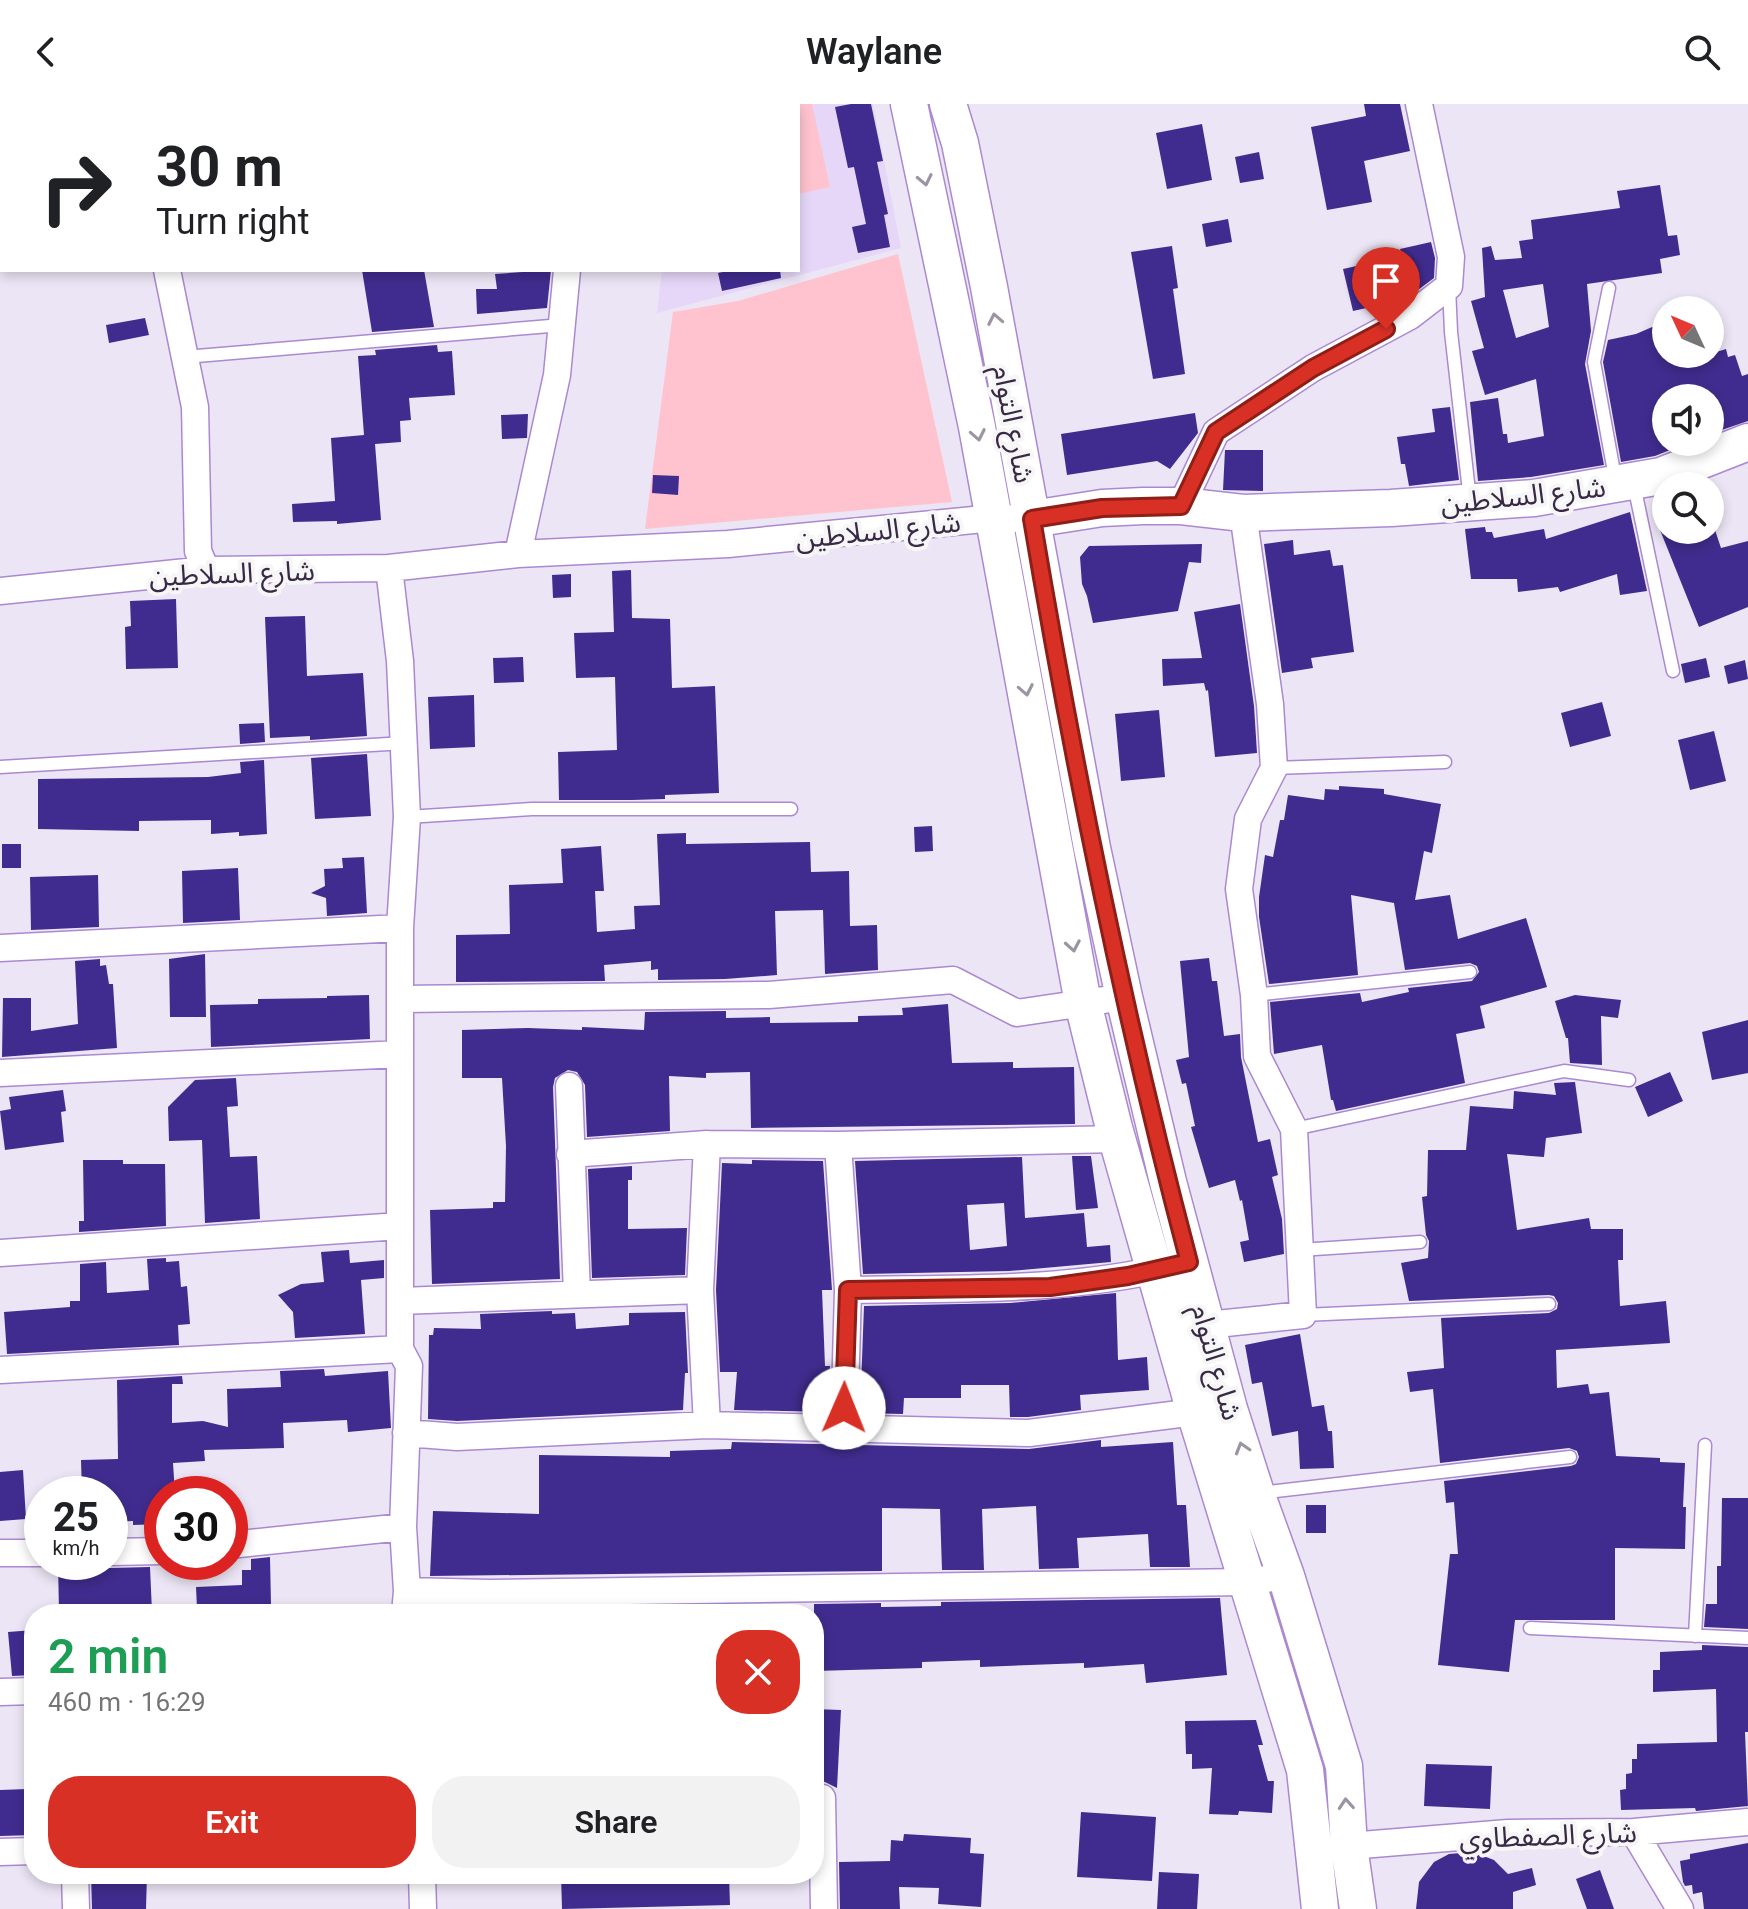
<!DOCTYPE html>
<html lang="en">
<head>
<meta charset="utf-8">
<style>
  :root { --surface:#fff; --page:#f2f2f2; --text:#202124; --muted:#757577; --accent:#d93025 }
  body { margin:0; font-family:Roboto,"Noto Sans Arabic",sans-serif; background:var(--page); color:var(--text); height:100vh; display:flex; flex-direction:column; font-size:30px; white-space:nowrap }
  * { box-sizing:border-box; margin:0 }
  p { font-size:26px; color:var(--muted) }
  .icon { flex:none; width:44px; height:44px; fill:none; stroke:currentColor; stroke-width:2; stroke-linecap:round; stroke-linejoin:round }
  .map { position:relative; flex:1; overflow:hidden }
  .panel { position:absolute; left:24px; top:1500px; width:800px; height:280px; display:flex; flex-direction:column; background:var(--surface); border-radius:32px; box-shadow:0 4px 12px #0003 }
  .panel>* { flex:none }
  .banner { position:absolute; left:0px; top:0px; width:800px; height:168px; box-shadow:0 4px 12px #0003; background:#fff; color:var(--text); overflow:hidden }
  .needle { width:52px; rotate:314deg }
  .controls { position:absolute; left:1652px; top:192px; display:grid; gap:16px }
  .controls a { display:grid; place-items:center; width:72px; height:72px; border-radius:50%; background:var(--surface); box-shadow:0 4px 12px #0003; font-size:40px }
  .speed { position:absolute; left:24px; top:1372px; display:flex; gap:16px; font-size:40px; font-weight:700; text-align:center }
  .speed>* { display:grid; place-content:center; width:104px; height:104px; border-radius:50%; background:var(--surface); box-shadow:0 4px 12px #0003; line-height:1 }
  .speed small { font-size:20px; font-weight:400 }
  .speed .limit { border:12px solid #d22; background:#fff; color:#111 }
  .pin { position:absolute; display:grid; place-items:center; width:68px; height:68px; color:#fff; margin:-82px -34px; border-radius:50% 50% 50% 0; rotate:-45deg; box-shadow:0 0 8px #0007 }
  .pin .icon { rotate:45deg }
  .me { position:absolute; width:88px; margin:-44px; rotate:1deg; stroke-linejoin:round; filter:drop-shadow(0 0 6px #0008) }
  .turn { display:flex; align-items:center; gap:28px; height:168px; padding:0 24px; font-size:36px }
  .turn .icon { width:104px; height:104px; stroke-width:2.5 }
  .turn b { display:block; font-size:56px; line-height:68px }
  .round { display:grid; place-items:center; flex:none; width:84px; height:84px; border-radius:32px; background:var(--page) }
  .overview { display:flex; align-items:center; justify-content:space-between; height:136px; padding:0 24px }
  h1 { font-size:48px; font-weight:600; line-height:60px; color:#1e9e55 }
  .action { display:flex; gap:16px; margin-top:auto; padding:16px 24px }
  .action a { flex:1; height:92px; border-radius:32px; background:var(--accent); color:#fff; font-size:32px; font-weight:600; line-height:92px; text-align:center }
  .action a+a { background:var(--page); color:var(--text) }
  header { display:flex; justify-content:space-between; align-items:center; height:104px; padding:0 24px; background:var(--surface); font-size:36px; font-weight:600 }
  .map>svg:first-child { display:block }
  .built { fill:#e6d7f8 }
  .green { fill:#fec3ce }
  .building { fill:#402c8e; fill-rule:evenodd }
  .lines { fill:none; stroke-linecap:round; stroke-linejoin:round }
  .service-casing { stroke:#ab89d0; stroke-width:15 }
  .minor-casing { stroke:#ab89d0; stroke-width:29 }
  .secondary-casing { stroke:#ab89d0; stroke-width:39 }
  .service { stroke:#fff; stroke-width:12 }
  .minor { stroke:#fff; stroke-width:26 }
  .secondary { stroke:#fff; stroke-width:36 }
  .oneway { stroke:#9c94a2 }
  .route-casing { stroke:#8d1f18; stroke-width:20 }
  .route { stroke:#d93025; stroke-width:14 }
  .labels { text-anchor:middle; stroke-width:8; stroke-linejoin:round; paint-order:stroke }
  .street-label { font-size:28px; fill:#382946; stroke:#f6f6f6 }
</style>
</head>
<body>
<header><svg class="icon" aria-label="back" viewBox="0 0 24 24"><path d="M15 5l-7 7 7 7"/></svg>Waylane<svg class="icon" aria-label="search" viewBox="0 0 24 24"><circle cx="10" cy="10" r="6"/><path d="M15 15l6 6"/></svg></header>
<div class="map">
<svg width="1748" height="1805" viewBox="0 0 1748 1805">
  <rect width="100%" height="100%" fill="#ece5f5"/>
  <path class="built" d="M679,0h194l28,144 -244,65 5,-43h136v-164h-120z"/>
  <path class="green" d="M758,0h54l18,83 -32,7v-88h-49z
    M898,150l54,248 -307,27 28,-217 65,-11z"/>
  <path class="building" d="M851,0h20l12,57 -6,1 11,52 -4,1 6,32 -32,6 -6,-26 14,-3 -12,-57 -6,1 -13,-61z
    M1364,0h36l10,47 -46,10 8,41 -45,8 -16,-83 55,-11z
    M1202,20l10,56 -45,9 -11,-56z
    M1259,48l5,27 -24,4 -5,-26z
    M1660,81l8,51 9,-1 3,20 -20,4 2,14 -75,11 4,47 -6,33 19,101 -73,12 -53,4 -8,-79 28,-4 5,36h4l1,9 36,-7 -8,-57 -51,16 -13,-44 12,-3 -13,-47 14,-4 -3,-49 9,-2 4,14 27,-2 -3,-17 14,-2 -2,-19 89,-12 -3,-17zM1543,180l6,43 -33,11 -13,-48z
    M1228,115l4,23 -26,5 -4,-23z
    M1431,138l4,16 -1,20 -28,21 -53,12 -10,-42 59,-13 -2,-7z
    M1172,142l6,42 -5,1 12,85 -32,5 -22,-127z
    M362,166h62l10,57 -62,5z
    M551,166l-4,38 -70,6 -1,-25h21l-2,-15z
    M732,166h48l1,8 -59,13 -4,-18z
    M145,214l4,17 -40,8 -3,-18z
    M1666,217v33h44l16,-5 2,8 7,-2 7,21 6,-2v47l-38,13v-36h-44v5l-8,3 8,36h24l-35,14 -34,6 -18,-100 5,-22 28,-6z
    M437,241l1,7 14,-1 3,44 -46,3 2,22 -11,1 1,21 -26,2 6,76 -44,4v-3l-44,1 -1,-18 43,-3 -4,-63 33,-3 -6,-79 18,-1 -1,-5z
    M1450,303l9,73 -50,6 -4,-22h-4l-4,-27 38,-5 -3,-23z
    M1195,309l3,20 -28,36 -13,-8 -90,14 -6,-41z
    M528,310l-1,24 -25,1 -1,-24z
    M1225,346h38v41l-40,-1z
    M653,371l26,1 -1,19 -26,-2z
    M1630,408l17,79 -27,4 -3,-21 -57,18 -2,-5 -40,5 -1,-13h-46l-6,-50 20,-2 1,5h6l2,6 50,-9 2,10z
    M1660,426h55l6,18 27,-7v66l-49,20z
    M1293,436l1,15 36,-5 3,16 10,-1 11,87 -43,6 2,10 -31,5 -18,-129z
    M1202,440l-1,19 -12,-1 -11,49 -85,12 -6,-27 -5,-12 -2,-27 9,-11z
    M631,466l1,48 38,1 2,69 43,-2 4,107 -54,2v4l-33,1h-73l-1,-48 59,-2 -2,-73 -39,1 -2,-45 40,-1 -2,-61z
    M571,470v23l-18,1 -1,-23z
    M176,495l2,69 -52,1 -1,-42 6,-1 -1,-25z
    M1240,500l14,102 3,47 -42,4 -7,-67 -2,1 -2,-8 -41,3 -1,-27 40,-1 -8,-46z
    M305,512l2,60 56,-3 4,63 -57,4v-4l-40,2 -5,-121z
    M523,553l1,25 -30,1 -1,-25z
    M1706,554l4,19 -25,6 -4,-19z
    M1745,556l3,19 -20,5 -4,-18z
    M474,591l1,52 -45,2 -2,-52z
    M1602,598l9,34 -41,11 -9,-34z
    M1159,606l6,67 -44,4 -6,-67z
    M264,619l1,19 -25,2 -1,-20z
    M1714,627l12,50 -36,9 -12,-50z
    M367,650l4,62 -56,3 -4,-61z
    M264,656l3,74 -28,2v-4l-28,2v-14l-72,1v10l-101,-2v-50l170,-2 33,-4 -1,-11z
    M1339,682l45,3v5l57,10 -9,49 -8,-2 -9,49 35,-5 8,44 68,-21 21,69 -67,19 5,22 -29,6 9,49 -129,28 -3,-11h-2l-9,-55 -48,9 -4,-52 90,-9 2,9 47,-10 -1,-4 64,-7 7,-9 -2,-6 -7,-3 -65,7 -11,-67 -43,-8 7,80 -89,9 -10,-67v-20l6,-42 8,2 7,-37h4l4,-25 36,5 1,-11 14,1z
    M932,722l1,25 -18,1 -1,-25z
    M686,729v11l124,-2 1,30 38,-1 1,55 27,-1 1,45 -53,4 -2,-64 -48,1 2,64 -52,4 -67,1v-11l-7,1v-9l-47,4 1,16 -149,1v-47l54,-1 -1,-49 54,-2 -2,-34 40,-3 3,45h-9l2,41 38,-3 -1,-23 26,-1 -3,-71z
    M2,740h19v24h-19z
    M364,753l3,56 -40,3 -1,-18 -15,-5 14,-7 -1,-17 19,-1 -1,-10z
    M238,764l2,52 -57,3 -1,-52z
    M98,771l1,52 -68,3 -1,-53z
    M205,850l1,63h-36l-1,-58z
    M1209,854l3,23h5l7,55 16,-2 1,23 17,85 12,-3 8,36 -6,2 10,42 2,35 -40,8 -4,-20 9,-2 -7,-40 -2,1 -5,-21 -26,8 -18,-61 4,-1 -9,-43 -4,1 -6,-24 13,-3 -9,-96z
    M100,855v7l6,-1 3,19h4l4,64 -115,9 1,-59h28v33l47,-7 -3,-63z
    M369,891l1,44 -159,8 -1,-42 48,-1v-5l69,-1v-2z
    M1575,891l46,5 -3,18 -17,-2 1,49 -32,-2 -2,-25h-2l-11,-37z
    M948,900l4,59 61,-1v6l61,-1 1,57 -324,4 -1,-56 -44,1v5l-37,-2 1,55 -83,6 -2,-52 -8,-13 -9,-2 -13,8 -2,9 7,192 -128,5 -2,-74 63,-2v-6h12l1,-56 -4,-68h-40v-48l66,-2 54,2v-3l62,3 1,-18 81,-1v7l44,-1v6l88,-1v-6l45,-1 -1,-7z
    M1748,916v53l-36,7 -10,-48z
    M1670,968l13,29 -35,16 -13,-30z
    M236,974l2,28 -11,1 3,50 27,-1 3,63 -55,4 -3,-83 -33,1 -1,-34 27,-27z
    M1575,978l7,51 -36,5 -2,19 -37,-3 10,76 72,-12 2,11h32v31h-5l2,46 46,-5 4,42 -114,7 1,38 31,-4 2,10 19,-2 7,64 44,2v4l25,1 -2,44h3l-1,42 -70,-1v72h-100l-6,52 -71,-7 12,-111h8l-4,-52 -8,1 -2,-22 127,-15 5,-2 3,-7 -2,-6 -8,-3 -129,15 -7,-74 -23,3 -3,-20 37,-4 -3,-50 108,-5 8,-4 1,-6 -4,-7 -5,-1 -140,6 -8,-38 27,-5 1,-17 -3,-6 -4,-38 5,-1 1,-46h38l4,-44 43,3 1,-18 42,4 -2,-12z
    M63,986l3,21 -5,1 3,30 -59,8 -5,-39 11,-2 -2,-12z
    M1072,1052h19l7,52 -22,2z
    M1022,1053l3,61 59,-5 3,34 23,-2 1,17 -102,9 -146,3 -8,-113zM1004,1099l3,43 -37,4 -3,-45z
    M83,1056h40v4h42l1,62 -87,6v-11h5z
    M752,1056l71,1 9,129h-10l3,76h5l-2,46 -94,-2 3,-38h-17l-4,-82 6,-127 30,1z
    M632,1062v14h-4v49l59,-1 -2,47 -93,3 -4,-109z
    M349,1146l1,13 34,-3v18l-23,2 4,54 -70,4 -2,-26 -15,-17 23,-11 23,-2 -3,-30z
    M166,1154v4l13,-1 2,26 6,-1 3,38 -12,1 1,20 -172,9 -3,-42 66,-5v-6h10v-37l26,-2 1,31 42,-3 -2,-31z
    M1116,1189l2,67 29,-3 2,33 -69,5 1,15 -53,7h-18l-1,-32h-48v13h-57l-1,16 -43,-1 4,-107 146,-3z
    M552,1207v3l23,-1 1,16 53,-4v-12l56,-1 3,61h-3l-2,37 -226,11 -29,-2 1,-84h4l1,-7 47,1 -1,-15z
    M1300,1230l12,73 12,-2 4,26h4l2,37 -34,1 -2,-38 -26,5 -10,-54 -10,2 -7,-39z
    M324,1265l1,7 63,-5 3,57 -43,4 -1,-12 -64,3 1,25 -80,2 1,11 -32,2 2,31h-13v30l-29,1v-4l-23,1v-28h-28l-1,-34 37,-1 -1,-79 65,-4 1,8h-11v39l31,-2 25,6 -1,-38 54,-2 -1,-16z
    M1101,1336v7l72,-5 4,63h9l4,62h-40l-2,-33 -71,4 2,30 -40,1 -3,-63 -54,3 2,61h-42l-2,-61 -58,-1v63l-452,5 3,-65 106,3v-59l131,2v-6l61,-2 1,-7 297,7z
    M23,1366l3,49 -26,2v-49z
    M1722,1394h26v131l-44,-2 2,-23h11v-38h4z
    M1306,1401h20v28h-20z
    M270,1453l1,48h-7l1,9h-51l-1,-6 -16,1 -1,-22 46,-2v-15h9v-11z
    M58,1458h40l12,6 40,-1 2,45h-93z
    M1220,1494l7,77 -81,8 -2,-19 -60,4v-5l-104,4v-7l-58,2v6l-108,3v-67l67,-1v4l60,-1v-4z
    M658,1503l-1,7h-91v-6z
    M34,1526v45l-22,1 -4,-44z
    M1702,1541l46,2v85h-3l3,74 -52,5 -1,-3 -74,2 -1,-20 6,-1v-15l6,-1v-14h5v-15l80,-2 -1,-53 -63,3v-22h7v-18l42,-2z
    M814,1605l27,1 -4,78 -12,-6 -11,-1z
    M1256,1616l7,25h-5l10,36h6l-2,32 -33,-2 -1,4 -29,-1 3,-46 -20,1v-15h-6l-1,-33z
    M1426,1660l66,2 -2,43 -66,-3z
    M27,1685v8h7v38l-34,1v-46z
    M1081,1708l75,5 -4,64 -75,-4z
    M904,1730l67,4 -1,15 14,1 -3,53 -43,-3 1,-16 -40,-1 1,22h-60l-1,-47 51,-1 1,-21 12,1z
    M1748,1739v66h-44l-2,-17 -9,2 -1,-9 -7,1 -2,-4 -3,-21 10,-2v-5z
    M1473,1748l21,8 14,14 24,-6 4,17 -23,7v17h-97l3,-27 15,-20 15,-8z
    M1600,1766l14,39h-27l-11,-30z
    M1159,1768l40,2 -2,35h-40z
    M91,1770h56l-1,35h-54z
    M561,1770h168l1,31 -168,4z"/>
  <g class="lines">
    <g class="service-casing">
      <path id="service" d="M1449,183l2,45 19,168
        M1609,184l-15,74 22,121
        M185,253l377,-32
        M1634,381l39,186
        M0,663l405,-24
        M1274,664l171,-6
        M407,713l125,-8h259
        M1254,891l216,-23
        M1294,1025l270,-58 65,9
        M1300,1146l120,-8
        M1303,1211l246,-11
        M1259,1389l311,-36
        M1530,1524l218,10
        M1695,1532l10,-191"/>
    </g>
    <g class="minor-casing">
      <path id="minor" d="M134,0l1,2
        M372,2l14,-2
        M573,2v-2
        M167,166l28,137 3,144 8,19
        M1181,402l35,-74 97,-64 97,-52 39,-30 2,-29 -32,-153
        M518,450l39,-179 10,-105
        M389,464l11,93 7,156 -7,111v421l9,17 -6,161 4,64 -2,23
        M0,487l206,-21 183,-2 129,-14 210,-10 266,-26 38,1
        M0,844l400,-20
        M400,895l369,-4 184,-15 64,33 107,-16
        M0,969l400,-19
        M569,982l8,208
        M838,1041l279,-6
        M570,1050l137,-10 131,1 10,145 -4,140
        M0,1149l400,-27
        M848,1186c108,-2 216,2 322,-23
        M400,1197l300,-11
        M1207,1221l96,-10 -9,-186 -37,-73 -3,-61 -15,-106 9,-70 26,-51 -4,-64 -27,-191
        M0,1266l400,-21
        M707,1321l-7,-135 7,-146
        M406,1329l51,4 250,-12 322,8 166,-21
        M230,1441l173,-18
        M110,1448l52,-1
        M0,1449h42
        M407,1487l82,2 756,-11 41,-6
        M0,1588l34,-1
        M814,1693l8,1 2,111
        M1634,1728l46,77
        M1349,1742l159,-13 126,-1 114,-10
        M0,1748l34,-1
        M75,1770l1,35
        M422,1770l1,35"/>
    </g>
    <g class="secondary-casing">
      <path id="secondary" d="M909,0l68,323 106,576 31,125 81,284 110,358 15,139
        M948,0l12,39 29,144 103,561 32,149 44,185 61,227 27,84 30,83 58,190 5,80 9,63
        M1032,415l70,-11 41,-2h38l62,7 148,-5 143,-10 127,-22 87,-34"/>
    </g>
    <use href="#service" class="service"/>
    <use href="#minor" class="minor"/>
    <use href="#secondary" class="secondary"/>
  </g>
  <defs><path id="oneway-chevron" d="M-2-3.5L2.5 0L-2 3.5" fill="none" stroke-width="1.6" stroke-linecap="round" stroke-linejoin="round" transform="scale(2)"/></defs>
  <g class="oneway">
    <use href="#oneway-chevron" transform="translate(925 76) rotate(78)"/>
    <use href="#oneway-chevron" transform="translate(995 215) rotate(-101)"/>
    <use href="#oneway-chevron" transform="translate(978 331) rotate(79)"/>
    <use href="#oneway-chevron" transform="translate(1026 586) rotate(79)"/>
    <use href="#oneway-chevron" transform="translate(1073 842) rotate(80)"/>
    <use href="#oneway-chevron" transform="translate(1242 1344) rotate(-107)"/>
    <use href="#oneway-chevron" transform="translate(1346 1700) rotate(-94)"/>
  </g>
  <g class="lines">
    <g class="route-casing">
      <path id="route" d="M844,1304l4,-118 202,-3 78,-11 61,-14c-65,-245 -115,-493 -157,-743l70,-11 79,-2 35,-74 97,-64 73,-39"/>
    </g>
    <use href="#route" class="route"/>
  </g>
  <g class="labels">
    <g class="street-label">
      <text transform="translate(1014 320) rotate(79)" y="10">شارع التوام</text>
      <text transform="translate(1523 391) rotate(-6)" y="10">شارع السلاطين</text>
      <text transform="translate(878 426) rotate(-6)" y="10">شارع السلاطين</text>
      <text transform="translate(232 469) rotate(-2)" y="10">شارع السلاطين</text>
      <text transform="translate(1217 1258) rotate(74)" y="10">شارع التوام</text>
      <text transform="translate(1548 1731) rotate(-2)" y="10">شارع الصفطاوي</text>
    </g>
  </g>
</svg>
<div class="controls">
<a><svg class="needle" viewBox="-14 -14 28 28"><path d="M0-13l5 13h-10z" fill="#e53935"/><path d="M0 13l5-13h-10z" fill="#757577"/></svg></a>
<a><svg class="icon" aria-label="sound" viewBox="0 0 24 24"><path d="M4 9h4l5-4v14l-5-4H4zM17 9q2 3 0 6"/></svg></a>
<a><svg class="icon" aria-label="search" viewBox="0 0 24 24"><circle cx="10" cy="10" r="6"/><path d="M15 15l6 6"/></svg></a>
</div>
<div class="speed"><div>25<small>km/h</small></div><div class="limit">30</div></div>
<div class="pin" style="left:1386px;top:225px;background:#d93025"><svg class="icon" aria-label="arrive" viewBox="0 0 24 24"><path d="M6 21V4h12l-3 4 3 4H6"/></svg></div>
<svg class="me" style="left:844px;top:1304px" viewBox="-20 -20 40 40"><circle r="19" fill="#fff"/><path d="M0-13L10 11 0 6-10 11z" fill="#d93025"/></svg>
<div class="banner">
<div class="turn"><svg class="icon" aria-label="right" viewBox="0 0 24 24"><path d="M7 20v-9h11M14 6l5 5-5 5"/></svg><div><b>30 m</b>Turn right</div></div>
</div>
<section class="panel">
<div class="overview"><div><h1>2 min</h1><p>460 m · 16:29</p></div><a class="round" style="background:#d93025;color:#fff"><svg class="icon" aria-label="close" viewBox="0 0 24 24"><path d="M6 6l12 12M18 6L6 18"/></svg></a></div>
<div class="action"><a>Exit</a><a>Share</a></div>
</section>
</div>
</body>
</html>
